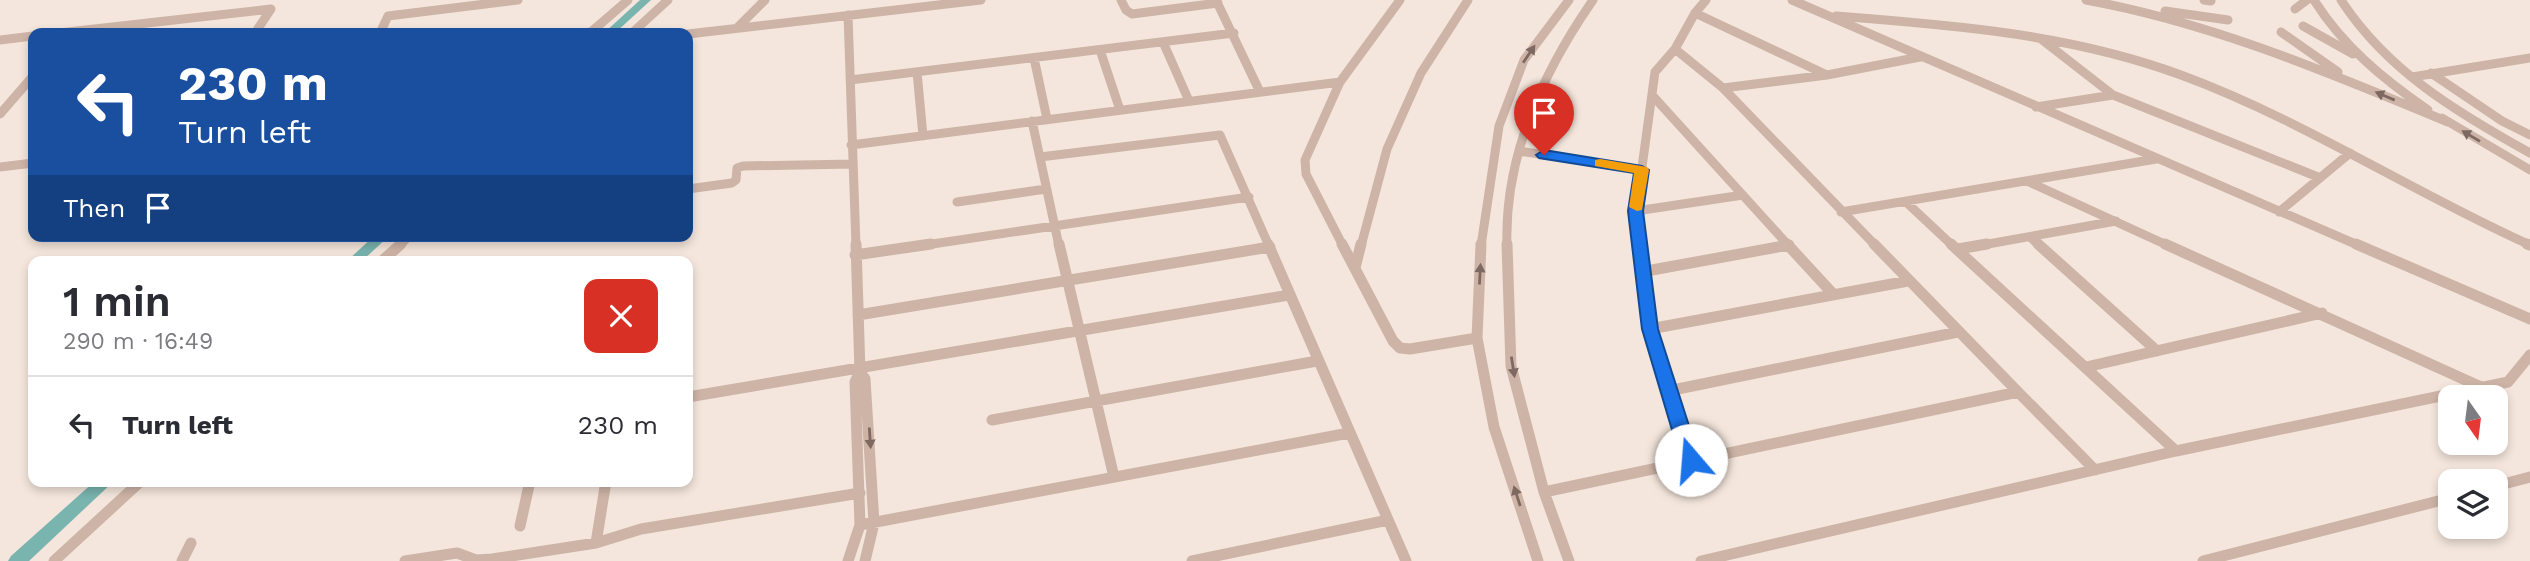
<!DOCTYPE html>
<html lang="en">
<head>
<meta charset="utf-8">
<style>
  :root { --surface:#fff; --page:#f2f2f3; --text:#2b2b33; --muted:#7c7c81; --line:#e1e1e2 }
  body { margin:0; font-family:"Work Sans",sans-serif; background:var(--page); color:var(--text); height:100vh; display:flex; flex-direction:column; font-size:26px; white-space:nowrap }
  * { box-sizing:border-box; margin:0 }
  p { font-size:23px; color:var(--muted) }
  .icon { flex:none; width:38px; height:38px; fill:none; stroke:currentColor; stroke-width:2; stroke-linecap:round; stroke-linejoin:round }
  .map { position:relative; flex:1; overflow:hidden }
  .drawer { position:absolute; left:28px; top:256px; width:665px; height:231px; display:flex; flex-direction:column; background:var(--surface); border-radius:14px; box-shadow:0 4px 10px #0003 }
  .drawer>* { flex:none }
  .hud { position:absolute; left:28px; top:28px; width:665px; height:214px; border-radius:14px; box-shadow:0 4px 10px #0003; background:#1a4fa0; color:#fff; overflow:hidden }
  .needle { width:46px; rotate:166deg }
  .controls { position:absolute; left:2438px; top:385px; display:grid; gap:14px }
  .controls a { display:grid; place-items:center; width:70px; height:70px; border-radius:14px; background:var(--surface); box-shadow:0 4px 10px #0003; font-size:35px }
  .pin { position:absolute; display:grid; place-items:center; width:60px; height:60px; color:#fff; margin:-72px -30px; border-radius:50% 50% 50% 0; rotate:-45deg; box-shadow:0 0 7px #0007 }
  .pin .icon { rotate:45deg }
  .me { position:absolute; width:77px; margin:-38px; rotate:342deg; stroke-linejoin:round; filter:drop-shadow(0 0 5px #0008) }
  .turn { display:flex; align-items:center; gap:24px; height:147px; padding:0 35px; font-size:32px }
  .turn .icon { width:91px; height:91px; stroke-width:2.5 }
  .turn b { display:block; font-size:49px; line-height:60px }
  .then { display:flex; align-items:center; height:66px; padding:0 35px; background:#0003; gap:14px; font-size:26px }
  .round { display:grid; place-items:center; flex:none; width:74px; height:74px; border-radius:14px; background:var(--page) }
  .headline { display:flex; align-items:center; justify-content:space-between; height:119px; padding:0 35px }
  h1 { font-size:42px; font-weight:600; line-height:52px }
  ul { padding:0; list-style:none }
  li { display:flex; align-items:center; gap:21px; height:98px; padding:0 35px; border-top:2px solid var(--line) }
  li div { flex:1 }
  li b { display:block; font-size:26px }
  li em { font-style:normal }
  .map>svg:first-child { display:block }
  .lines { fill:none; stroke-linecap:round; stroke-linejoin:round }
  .canal { fill:#79b4af; fill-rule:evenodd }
  .street-far1 { stroke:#ceb4a7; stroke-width:9 }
  .street { stroke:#ceb4a7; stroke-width:11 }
  .oneway { fill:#7d6961 }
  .route { fill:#1a73e8; stroke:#114b97; stroke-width:2 }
  .slow { fill:#f59e0b }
</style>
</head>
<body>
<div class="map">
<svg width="2530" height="561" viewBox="0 0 2530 561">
  <rect width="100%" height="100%" fill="#f4e6dc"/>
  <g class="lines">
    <path class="canal" d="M640,0h11l-36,33h-11z
      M374,236h15l-27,25h-15z
      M95,481h19l-85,80h-21l3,-5z"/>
    <path class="street-far1" d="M1121,0l5,10 6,4 86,-11
      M1216,0l44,92
      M1706,0l-11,13 -20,36 48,39 153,158
      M1792,0l568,246
      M2086,0c127,23 243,73 362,122
      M2204,0l7,1
      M2314,0c29,46 69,79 114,110
      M2341,0c46,71 117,113 189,153
      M2295,9l12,-9
      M2165,11l63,9
      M1695,13l132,62
      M848,15l8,231
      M1836,16c117,9 234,18 345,59 122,45 231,117 349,170
      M2303,26l50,28
      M737,28l28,-28
      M2281,32l57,40
      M59,33l212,-24 -16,24
      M380,33l8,-17 130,-16
      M584,33l7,-1 37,-32
      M632,33l36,-33
      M688,34l293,-34
      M2041,39l72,56 205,82
      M0,40l33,-4
      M1163,42l26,59
      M1100,50l20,60
      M1034,58l13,61
      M917,72l6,64
      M2431,73l71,48 28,14
      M2412,77l118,-19
      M850,80l384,-47
      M1723,88l104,-13 93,-18
      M1652,95l137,151
      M2036,107l77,-12
      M0,114l33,-38
      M2442,118l88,52
      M1032,121l27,125
      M851,145l489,-63
      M1519,151l123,19
      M1040,157l180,-22 49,111
      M0,167l33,-4
      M2029,182l140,64
      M688,189l44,-6 4,-3 1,-12 6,-2 109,-2
      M957,202l89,-13
      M1906,202l47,44
      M1636,211l107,-16
      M1841,212l315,-53
      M2279,212l71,-59
      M2030,237l10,9
      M399,246l10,-10
      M919,246l330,-49
      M1343,246l-37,-72 -1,-14 35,-78 60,-82
      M1361,246l26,-97 34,-76 47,-73
      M1481,246l18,-120 25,-66 45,-60
      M1507,246c-3,-90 36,-174 86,-246
      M1639,246l-3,-35 19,-139 20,-23
      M1786,246l3,-1
      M1977,246l139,-25"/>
    <path class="street" d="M1059,244l55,233
      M1268,244l138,317
      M1342,244l51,97 7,7 10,1 67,-11
      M1481,244l-4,94 17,89 44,134
      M1507,244l4,122 33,126 25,69
      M1639,244l11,85 41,131
      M1787,244l47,51
      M1951,244l225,207
      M2038,244l119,107
      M2165,244l316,143
      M2356,244l174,75
      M2527,244l3,1
      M1958,249l29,-5
      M855,255l76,-11
      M382,261l19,-17
      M1355,268l6,-24
      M1641,272l148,-27
      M858,315l412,-68
      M1650,329l258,-48
      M2086,367l236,-54
      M860,372l5,7 9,144 -9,38
      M1668,391l290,-59
      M2018,392l77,78
      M688,397l601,-102
      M992,420l325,-59
      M2496,486l34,-9
      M1544,492l474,-100 -144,-148
      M860,525l489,-92
      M520,526l10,-45
      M596,543l10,-62
      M54,561l87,-80
      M182,561l9,-18
      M405,561l52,-8 19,7 16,-1 104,-16 45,-14 219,-36
      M848,561l12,-36 -5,-143 5,-10 -4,-128
      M1192,561l196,-41
      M1701,561l475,-110 332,-69 22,-27
      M2203,561l247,-63"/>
  </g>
  <defs><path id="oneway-solid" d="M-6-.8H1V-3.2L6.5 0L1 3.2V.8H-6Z" transform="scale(1.75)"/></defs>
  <g class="oneway">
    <use href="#oneway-solid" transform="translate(1529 54) rotate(-56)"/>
    <use href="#oneway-solid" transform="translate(2385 96) rotate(-157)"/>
    <use href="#oneway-solid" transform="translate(2471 136) rotate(-149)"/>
    <use href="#oneway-solid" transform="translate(1480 274) rotate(-87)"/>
    <use href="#oneway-solid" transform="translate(1513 367) rotate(81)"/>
    <use href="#oneway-solid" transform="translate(870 438) rotate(86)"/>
    <use href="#oneway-solid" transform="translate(1517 496) rotate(-108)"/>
  </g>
  <path class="route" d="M1544,150l98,16 7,4 -6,41 15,118 42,131 -3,5h-13l-3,-5 -39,-131 -14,-118 6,-38 -95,-15 -3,-3z"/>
  <path class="slow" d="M1600,159l47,8 2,3 -7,40 -5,1 -8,-4 5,-34 -39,-7v-6z"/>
</svg>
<div class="controls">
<a><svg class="needle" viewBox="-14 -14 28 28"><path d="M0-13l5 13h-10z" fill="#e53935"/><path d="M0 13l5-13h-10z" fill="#7c7c81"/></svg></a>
<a><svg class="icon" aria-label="layers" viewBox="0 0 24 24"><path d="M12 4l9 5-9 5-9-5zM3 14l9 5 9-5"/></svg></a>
</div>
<div class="pin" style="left:1544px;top:155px;background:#d93025"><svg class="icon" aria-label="arrive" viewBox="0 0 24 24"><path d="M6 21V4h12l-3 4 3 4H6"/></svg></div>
<svg class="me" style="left:1691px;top:460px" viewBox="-20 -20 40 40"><circle r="19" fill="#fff"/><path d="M0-13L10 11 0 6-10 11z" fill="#1a73e8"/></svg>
<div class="hud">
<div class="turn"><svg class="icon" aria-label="left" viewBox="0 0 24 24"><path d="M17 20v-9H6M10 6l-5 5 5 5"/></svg><div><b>230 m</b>Turn left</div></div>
<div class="then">Then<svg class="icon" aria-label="arrive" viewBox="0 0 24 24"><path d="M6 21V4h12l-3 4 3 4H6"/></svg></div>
</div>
<section class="drawer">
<div class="headline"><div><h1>1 min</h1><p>290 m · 16:49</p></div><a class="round" style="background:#d93025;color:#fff"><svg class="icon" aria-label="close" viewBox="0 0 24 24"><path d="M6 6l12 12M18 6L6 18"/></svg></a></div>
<ul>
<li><svg class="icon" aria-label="left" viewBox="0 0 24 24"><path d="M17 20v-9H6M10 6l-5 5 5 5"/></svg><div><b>Turn left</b></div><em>230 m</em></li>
</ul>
</section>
</div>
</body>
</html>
